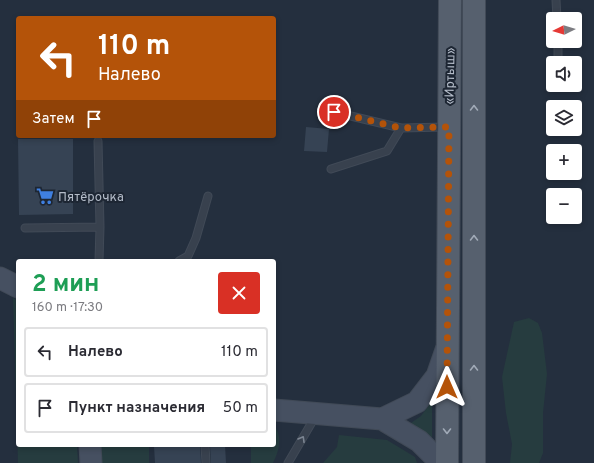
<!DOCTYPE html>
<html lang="ru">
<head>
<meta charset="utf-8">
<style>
  :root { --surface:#fff; --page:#f7f7f7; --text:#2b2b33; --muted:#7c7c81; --line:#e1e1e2 }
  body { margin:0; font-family:Overpass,sans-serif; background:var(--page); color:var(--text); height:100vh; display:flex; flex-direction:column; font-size:15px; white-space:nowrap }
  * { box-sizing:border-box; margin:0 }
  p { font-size:13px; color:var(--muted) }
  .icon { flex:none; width:22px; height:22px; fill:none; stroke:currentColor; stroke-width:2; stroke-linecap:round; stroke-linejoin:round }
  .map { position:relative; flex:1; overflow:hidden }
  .panel { position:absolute; left:16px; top:259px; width:260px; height:188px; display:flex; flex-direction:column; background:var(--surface); border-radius:4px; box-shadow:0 2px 6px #0003 }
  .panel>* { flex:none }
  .guide { position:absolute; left:16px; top:16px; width:260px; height:122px; border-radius:4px; box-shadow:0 2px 6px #0003; background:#b45309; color:#fff; overflow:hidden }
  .needle { width:26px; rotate:265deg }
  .controls { position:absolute; left:546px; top:12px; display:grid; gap:8px }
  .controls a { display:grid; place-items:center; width:36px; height:36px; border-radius:4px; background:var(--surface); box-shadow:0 2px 6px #0003; font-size:20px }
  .pin { position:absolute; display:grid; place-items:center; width:34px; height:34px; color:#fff; margin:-17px; border:2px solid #fff; border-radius:50%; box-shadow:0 1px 4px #0007 }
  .me { position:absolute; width:44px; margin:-22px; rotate:0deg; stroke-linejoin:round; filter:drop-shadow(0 0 3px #0008) }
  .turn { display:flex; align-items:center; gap:14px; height:84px; padding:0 16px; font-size:18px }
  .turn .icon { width:52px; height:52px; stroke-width:2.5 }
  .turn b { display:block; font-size:28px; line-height:34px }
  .then { display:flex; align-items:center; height:38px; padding:0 16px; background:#0003; gap:8px; font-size:15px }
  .round { display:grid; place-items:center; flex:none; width:42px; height:42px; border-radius:4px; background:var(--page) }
  .headline { display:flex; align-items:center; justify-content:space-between; height:68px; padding:0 16px }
  h1 { font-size:24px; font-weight:700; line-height:30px; color:#1e9e55 }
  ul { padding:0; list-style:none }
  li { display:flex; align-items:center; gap:12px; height:50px; margin:0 8px 6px; padding:0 8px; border:2px solid var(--line); border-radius:4px }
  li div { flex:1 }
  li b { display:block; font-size:15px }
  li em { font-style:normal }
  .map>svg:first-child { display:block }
  .green { fill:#263c3f }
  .building { fill:#364354 }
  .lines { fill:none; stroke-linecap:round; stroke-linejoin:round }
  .lane-casing { stroke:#414a57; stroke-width:9 }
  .secondary-casing { stroke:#414a57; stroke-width:23 }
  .primary-casing { stroke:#414a57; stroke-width:24 }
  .lane { stroke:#38414e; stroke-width:7 }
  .secondary { stroke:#465061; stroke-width:21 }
  .primary { stroke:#56606e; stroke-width:22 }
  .oneway { stroke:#a1aab7 }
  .oneway2 { stroke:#7c8592 }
  .route { stroke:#b45309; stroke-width:7; stroke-dasharray:0 12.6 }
  .labels { text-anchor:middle; stroke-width:4; stroke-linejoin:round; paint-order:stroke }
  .street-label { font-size:13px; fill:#b4bcc9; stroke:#1d2633 }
  .poi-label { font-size:13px; fill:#b4bcc9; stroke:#1d2633; text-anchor:start }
</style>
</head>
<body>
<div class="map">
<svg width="594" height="463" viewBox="0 0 594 463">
  <rect width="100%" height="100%" fill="#242f3e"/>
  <path class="green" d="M13,298l5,3v144h59l1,18h-60z
    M529,318l9,5 4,10 5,41 -4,39v40l-4,10h-29l2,-19 -6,-31 -4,-36 12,-55z
    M432,401v37l-24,-13 13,-9z
    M274,427l2,1c6,11 3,23 -3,35h-22v-18h23z
    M339,435l48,5 28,17 2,6h-94l14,-16z
    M95,445h54v18h-54z"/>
  <path class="building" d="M306,127l23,2 -2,23 -23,-1z
    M18,139h55v75l-54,1z
    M169,445h31l1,18h-46l-1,-17z
    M210,445h15l1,18h-15z"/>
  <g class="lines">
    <g class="lane-casing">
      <path id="lane" d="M556,0l1,19
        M558,41v22
        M334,112l67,16 45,-1
        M98,141l2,86
        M331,169l56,-18 14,-23
        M25,228l75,-1 -1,34
        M179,261l9,-5 8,-18 12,-42
        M205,445l1,18
        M288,463l27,-46"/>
    </g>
    <g class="secondary-casing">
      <path id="secondary" d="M0,278l18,9
        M274,410l108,9 37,22 16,16 2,6
        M382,419l35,-17 20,-26 9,-26
        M90,445l1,18"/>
    </g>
    <g class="primary-casing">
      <path id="primary" d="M447,463l3,-463
        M474,463v-463"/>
    </g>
    <use href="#lane" class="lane"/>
    <use href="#secondary" class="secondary"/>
    <use href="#primary" class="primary"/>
  </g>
  <defs><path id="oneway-chevron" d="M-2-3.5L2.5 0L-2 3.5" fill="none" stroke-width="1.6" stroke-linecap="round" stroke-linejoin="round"/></defs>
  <g class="oneway">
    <use href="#oneway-chevron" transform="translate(474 108) rotate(-90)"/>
    <use href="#oneway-chevron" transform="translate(474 238) rotate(-90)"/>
    <use href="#oneway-chevron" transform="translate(474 368) rotate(-90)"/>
    <use href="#oneway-chevron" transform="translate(447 431) rotate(90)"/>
  </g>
  <use class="oneway2" href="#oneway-chevron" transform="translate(302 439) rotate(-60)"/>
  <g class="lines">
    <path class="route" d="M334,112l67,16 48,-1 -2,260"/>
  </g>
  <defs>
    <g id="supermarket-bare" transform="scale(1.38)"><path d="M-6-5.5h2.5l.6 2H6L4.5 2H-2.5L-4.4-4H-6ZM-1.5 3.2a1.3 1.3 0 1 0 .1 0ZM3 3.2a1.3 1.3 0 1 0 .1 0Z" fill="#3f7fe0" stroke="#1d2633" stroke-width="2.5" paint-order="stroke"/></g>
  </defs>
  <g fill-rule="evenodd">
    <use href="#supermarket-bare" x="45" y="196"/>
  </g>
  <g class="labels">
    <g class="street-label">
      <text transform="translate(449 76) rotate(-89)" y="5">«Иртыш»</text>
    </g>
    <g class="poi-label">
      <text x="58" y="201">Пятёрочка</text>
    </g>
  </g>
</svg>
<div class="controls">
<a><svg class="needle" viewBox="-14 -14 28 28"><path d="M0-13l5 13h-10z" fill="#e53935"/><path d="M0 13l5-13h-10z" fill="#7c7c81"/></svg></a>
<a><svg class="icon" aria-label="sound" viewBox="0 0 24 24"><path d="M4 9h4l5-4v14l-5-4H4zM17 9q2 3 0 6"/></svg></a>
<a><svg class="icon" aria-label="layers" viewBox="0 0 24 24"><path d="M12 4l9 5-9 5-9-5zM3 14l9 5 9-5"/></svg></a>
<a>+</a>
<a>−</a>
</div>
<div class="pin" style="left:334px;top:112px;background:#d93025"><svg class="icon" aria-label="arrive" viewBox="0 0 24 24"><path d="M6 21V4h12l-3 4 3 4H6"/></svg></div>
<svg class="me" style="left:447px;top:387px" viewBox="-20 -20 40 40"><path d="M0-17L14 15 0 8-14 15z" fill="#b45309" stroke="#fff" stroke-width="4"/></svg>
<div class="guide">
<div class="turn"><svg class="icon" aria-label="left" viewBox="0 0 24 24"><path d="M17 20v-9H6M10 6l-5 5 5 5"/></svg><div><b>110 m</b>Налево</div></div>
<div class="then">Затем<svg class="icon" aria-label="arrive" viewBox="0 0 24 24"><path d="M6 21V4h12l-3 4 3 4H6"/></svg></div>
</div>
<section class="panel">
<div class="headline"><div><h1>2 мин</h1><p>160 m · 17:30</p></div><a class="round" style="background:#d93025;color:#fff"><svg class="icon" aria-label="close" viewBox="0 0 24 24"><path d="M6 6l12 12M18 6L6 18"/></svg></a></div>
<ul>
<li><svg class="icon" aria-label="left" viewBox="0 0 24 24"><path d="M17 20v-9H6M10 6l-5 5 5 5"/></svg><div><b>Налево</b></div><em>110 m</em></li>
<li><svg class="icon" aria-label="arrive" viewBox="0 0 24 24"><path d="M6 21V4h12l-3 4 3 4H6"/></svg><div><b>Пункт назначения</b></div><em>50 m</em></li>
</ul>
</section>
</div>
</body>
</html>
